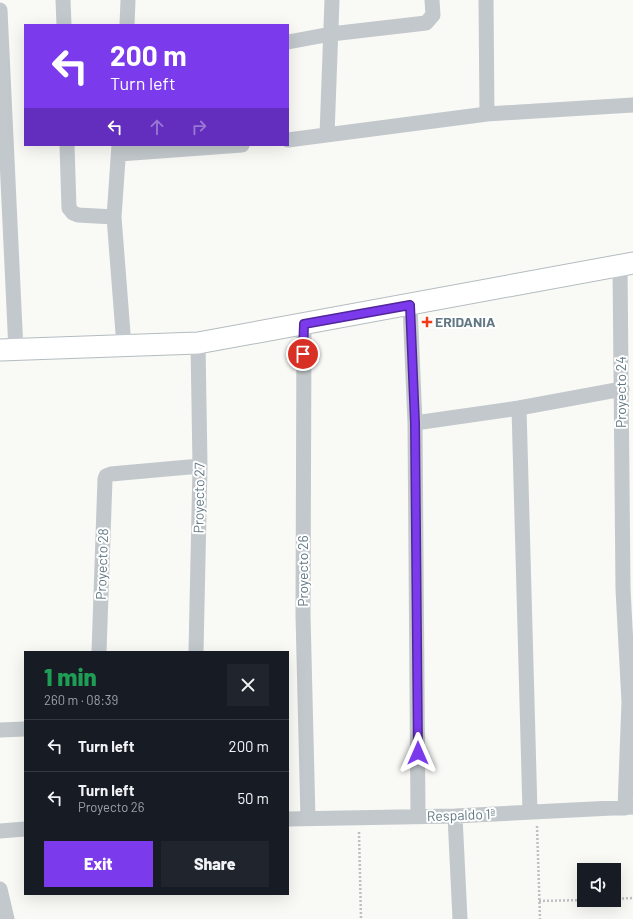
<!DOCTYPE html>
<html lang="en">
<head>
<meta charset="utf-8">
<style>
  :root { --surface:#171b24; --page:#20242c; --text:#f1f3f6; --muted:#9ea1a6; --line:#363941; --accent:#7c3aed }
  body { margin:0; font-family:Barlow,sans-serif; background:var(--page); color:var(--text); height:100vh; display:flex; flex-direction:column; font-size:15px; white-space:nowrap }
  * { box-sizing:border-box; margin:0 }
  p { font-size:13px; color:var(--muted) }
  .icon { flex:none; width:22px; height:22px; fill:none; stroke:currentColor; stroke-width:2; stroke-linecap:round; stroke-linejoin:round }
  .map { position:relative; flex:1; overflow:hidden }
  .side { position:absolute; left:24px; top:651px; width:265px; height:244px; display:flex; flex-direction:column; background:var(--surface); border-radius:0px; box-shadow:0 4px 16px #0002 }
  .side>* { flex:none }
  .banner { position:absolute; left:24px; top:24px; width:265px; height:122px; border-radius:0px; box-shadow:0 4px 16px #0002; background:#7c3aed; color:#fff; overflow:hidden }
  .controls { position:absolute; left:577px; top:863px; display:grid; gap:8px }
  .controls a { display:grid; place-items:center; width:44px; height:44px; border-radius:0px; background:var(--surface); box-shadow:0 4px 16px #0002; font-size:20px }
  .pin { position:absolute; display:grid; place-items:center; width:34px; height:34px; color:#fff; margin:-17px; border:2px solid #fff; border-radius:50%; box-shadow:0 1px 4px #0007 }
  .me { position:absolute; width:44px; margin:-22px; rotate:0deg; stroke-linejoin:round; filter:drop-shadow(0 0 3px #0008) }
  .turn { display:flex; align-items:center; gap:14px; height:84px; padding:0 20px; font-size:18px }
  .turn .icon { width:52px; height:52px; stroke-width:2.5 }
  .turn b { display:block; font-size:28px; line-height:34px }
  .lanes { display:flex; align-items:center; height:38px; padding:0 20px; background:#0003; justify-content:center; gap:20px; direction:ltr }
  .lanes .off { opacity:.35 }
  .round { display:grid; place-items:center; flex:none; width:42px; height:42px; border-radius:0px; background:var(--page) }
  .head { display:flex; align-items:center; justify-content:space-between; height:68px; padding:0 20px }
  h1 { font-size:24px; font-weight:800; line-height:30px; color:#1e9e55 }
  .primary-button { display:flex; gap:8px; margin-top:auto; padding:8px 20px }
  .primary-button a { flex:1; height:46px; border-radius:0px; background:var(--accent); color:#fff; font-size:16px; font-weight:800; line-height:46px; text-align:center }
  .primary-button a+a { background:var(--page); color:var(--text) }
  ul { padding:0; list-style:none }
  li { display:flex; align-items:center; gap:12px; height:52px; padding:0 20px; border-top:1px solid var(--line) }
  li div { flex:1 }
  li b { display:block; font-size:15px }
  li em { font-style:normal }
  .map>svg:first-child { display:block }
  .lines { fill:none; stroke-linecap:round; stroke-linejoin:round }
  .secondary-casing { stroke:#b4bcc0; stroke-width:23 }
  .path { stroke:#bcc0c3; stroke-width:2.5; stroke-dasharray:2 2; stroke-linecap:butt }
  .minor { stroke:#c2c8cb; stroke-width:15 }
  .secondary { stroke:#fff; stroke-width:21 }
  .route-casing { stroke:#51269a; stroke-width:10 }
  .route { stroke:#7c3aed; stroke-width:7 }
  .poi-dot { fill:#f4391b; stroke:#fff; stroke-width:1.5 }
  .labels { text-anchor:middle; stroke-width:4; stroke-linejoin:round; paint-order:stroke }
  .poi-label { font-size:14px; font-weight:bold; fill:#617884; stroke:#fff; text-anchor:start }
  .street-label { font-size:14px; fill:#617884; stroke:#fff }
</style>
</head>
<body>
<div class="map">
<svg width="633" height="919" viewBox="0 0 633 919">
  <rect width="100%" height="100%" fill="#f9f9f6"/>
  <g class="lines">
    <g class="secondary-casing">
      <path id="secondary" d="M0,350l198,-7 435,-80"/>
    </g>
    <path class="path" d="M537,826l3,93
      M359,832l2,87
      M614,899l19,-1
      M539,901l45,-1"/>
    <path class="minor" d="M63,0l1,25
      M486,0l1,114
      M0,10l16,341
      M127,25l1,-25
      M288,42l43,-8 95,-11 7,-8 -1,-15
      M327,135l5,-135
      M288,140l199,-26 146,-9
      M67,145l2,63 4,5 5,2 36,2
      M119,145l-5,72 10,129
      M119,154l123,-9
      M620,265l3,324 6,113 -4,106
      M410,305l5,118 3,393
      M304,323l-1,292 5,204
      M519,408l11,404
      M415,423l104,-15 103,-19
      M99,652l6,-173 1,-3 5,-2 89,-8
      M196,652l4,-186 -2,-123
      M0,730l25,-1
      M455,816l5,103
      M288,819l167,-3 178,-9
      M0,831l25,-2
      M0,889l7,30"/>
    <use href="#secondary" class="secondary"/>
  </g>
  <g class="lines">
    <g class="route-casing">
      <path id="route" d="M303,354l1,-30 106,-19 5,118 3,330"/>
    </g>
    <use href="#route" class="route"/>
  </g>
  <path class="poi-dot" d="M425 316h4v4h4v4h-4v4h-4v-4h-4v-4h4z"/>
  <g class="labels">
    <g class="poi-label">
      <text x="435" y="327">ERIDANIA</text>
    </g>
    <g class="street-label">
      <text transform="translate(621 392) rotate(-90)" y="5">Proyecto 24</text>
      <text transform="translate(199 498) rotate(-89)" y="5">Proyecto 27</text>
      <text transform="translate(102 564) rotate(-88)" y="5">Proyecto 28</text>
      <text transform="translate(303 571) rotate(-90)" y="5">Proyecto 26</text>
      <text transform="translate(461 815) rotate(-2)" y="5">Respaldo 1ª</text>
    </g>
  </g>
</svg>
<div class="controls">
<a><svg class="icon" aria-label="sound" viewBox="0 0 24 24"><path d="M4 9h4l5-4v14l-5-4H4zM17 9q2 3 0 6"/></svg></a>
</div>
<div class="pin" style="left:303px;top:354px;background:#d93025"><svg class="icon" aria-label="arrive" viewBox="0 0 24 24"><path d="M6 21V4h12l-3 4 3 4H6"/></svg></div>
<svg class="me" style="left:418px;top:753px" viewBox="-20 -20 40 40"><path d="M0-17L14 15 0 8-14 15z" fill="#7c3aed" stroke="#fff" stroke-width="4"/></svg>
<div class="banner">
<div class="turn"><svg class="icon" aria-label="left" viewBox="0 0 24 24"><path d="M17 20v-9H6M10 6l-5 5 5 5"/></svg><div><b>200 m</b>Turn left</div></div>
<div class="lanes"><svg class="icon" aria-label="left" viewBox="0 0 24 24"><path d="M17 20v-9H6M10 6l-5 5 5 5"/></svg><svg class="icon off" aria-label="ahead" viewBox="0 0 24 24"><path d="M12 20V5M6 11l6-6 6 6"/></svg><svg class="icon off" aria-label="right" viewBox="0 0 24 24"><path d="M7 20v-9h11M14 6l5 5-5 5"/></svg></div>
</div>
<section class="side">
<div class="head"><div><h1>1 min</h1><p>260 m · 08:39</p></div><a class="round"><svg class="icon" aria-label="close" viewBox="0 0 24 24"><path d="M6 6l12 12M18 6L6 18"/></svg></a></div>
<ul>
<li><svg class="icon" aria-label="left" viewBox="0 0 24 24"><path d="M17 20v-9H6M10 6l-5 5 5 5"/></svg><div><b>Turn left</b></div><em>200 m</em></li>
<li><svg class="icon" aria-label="left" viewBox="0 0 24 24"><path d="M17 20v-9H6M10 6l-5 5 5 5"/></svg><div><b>Turn left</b><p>Proyecto 26</p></div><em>50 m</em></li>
</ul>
<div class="primary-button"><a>Exit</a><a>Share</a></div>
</section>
</div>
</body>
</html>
